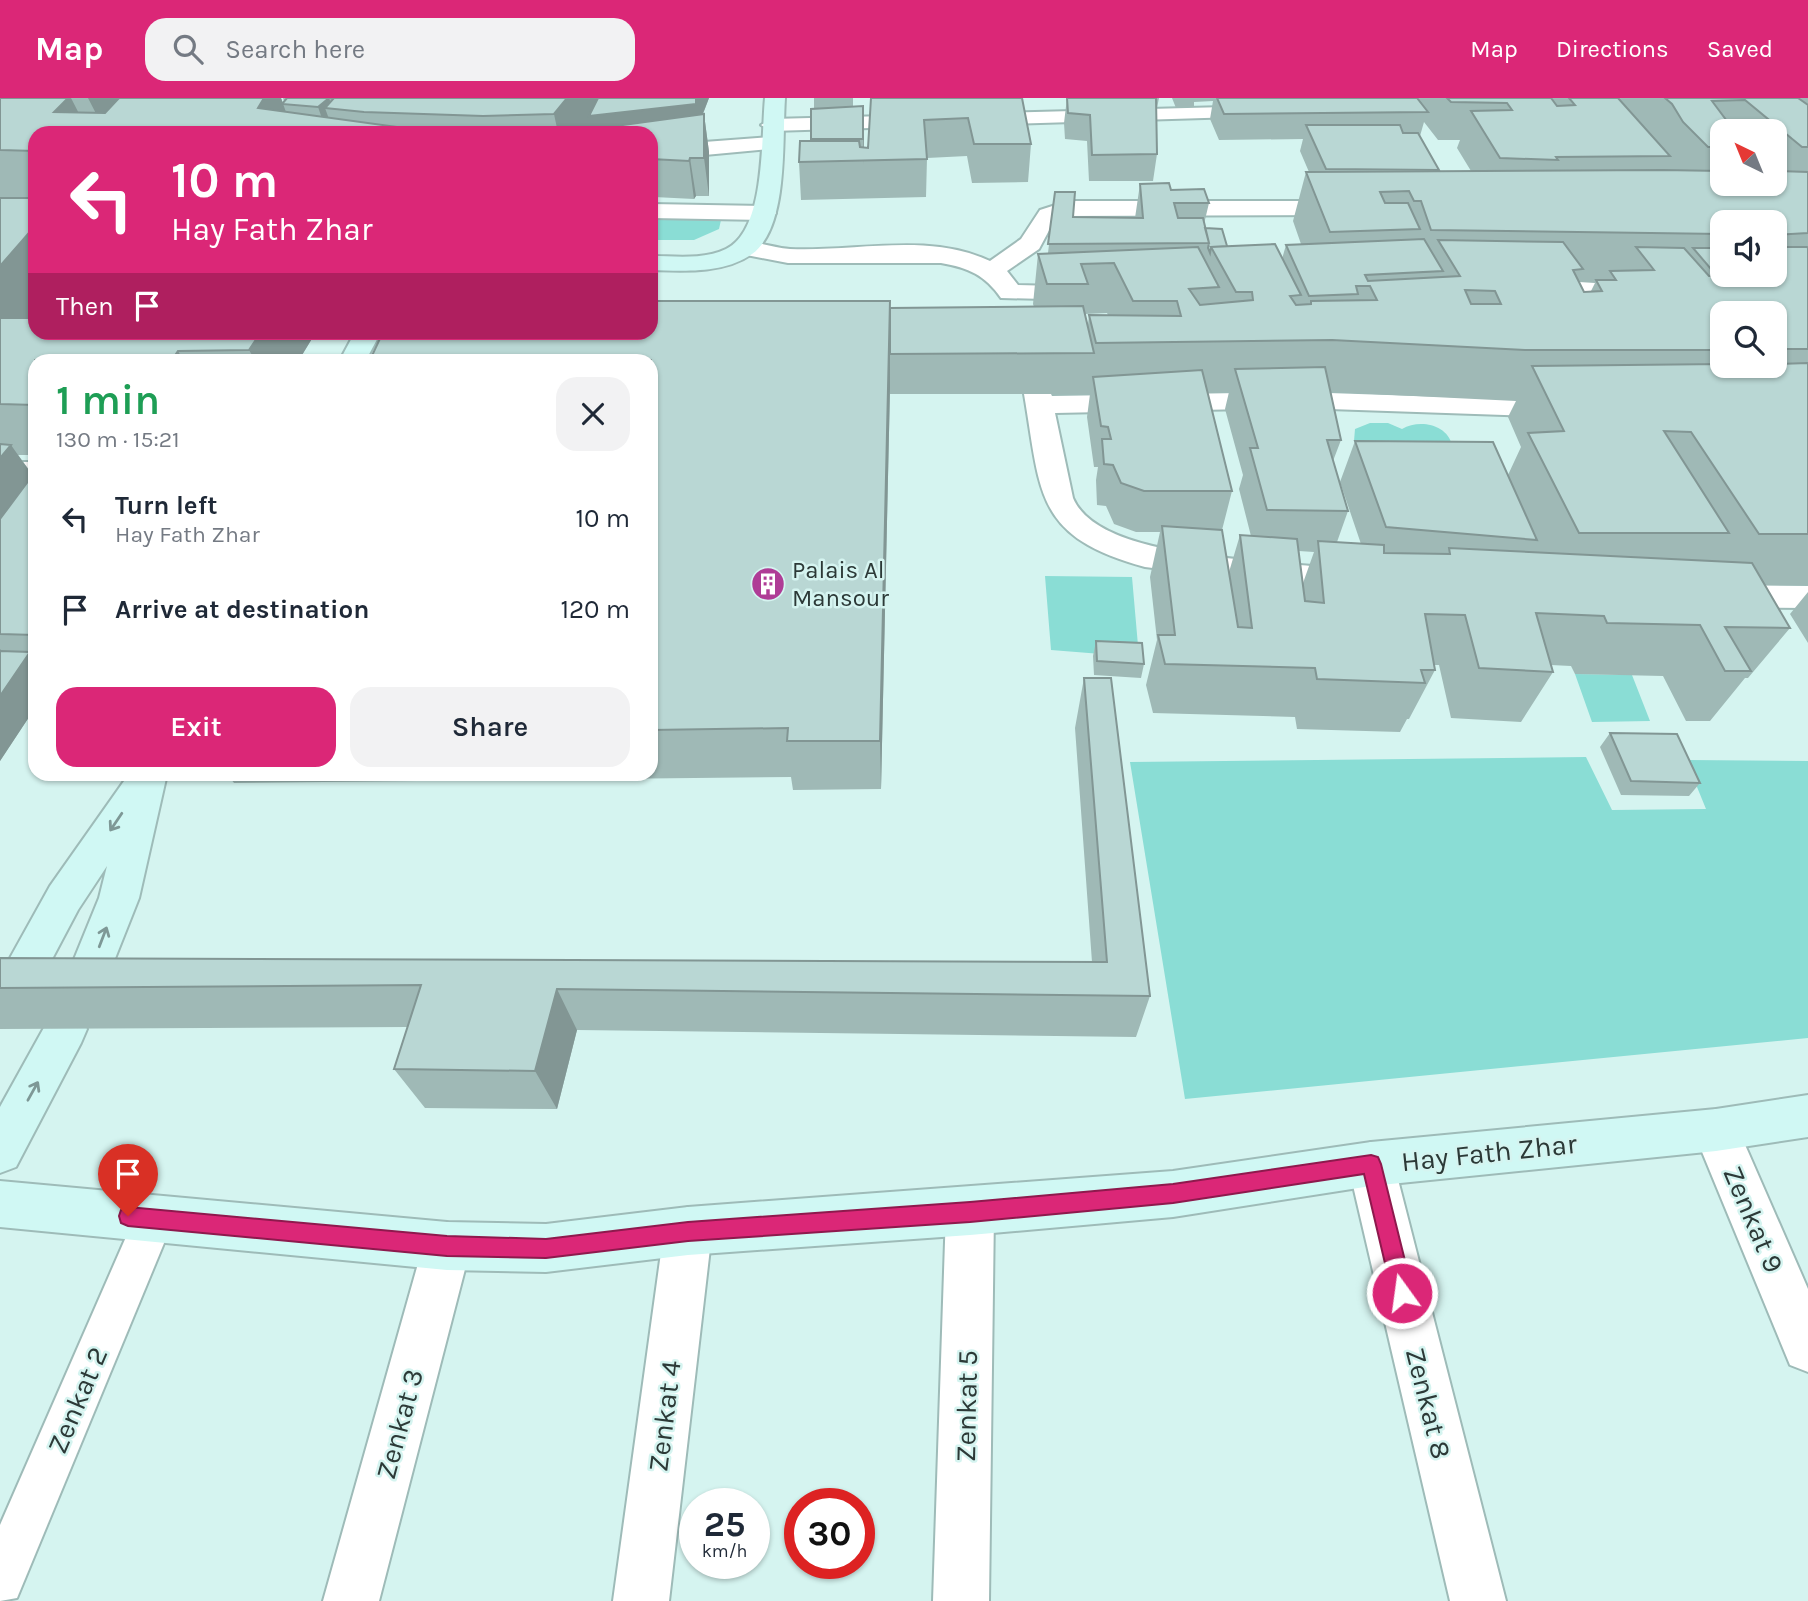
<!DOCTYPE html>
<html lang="en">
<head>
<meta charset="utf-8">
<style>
  :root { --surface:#fff; --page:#f2f2f3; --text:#1f2937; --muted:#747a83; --accent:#db2777 }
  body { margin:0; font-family:Karla,sans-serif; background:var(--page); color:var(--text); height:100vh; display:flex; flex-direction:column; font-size:26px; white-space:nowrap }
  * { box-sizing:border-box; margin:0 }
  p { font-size:23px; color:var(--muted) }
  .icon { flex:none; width:38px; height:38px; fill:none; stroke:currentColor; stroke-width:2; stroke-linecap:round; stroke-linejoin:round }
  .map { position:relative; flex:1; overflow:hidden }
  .drawer { position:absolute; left:28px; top:256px; width:630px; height:427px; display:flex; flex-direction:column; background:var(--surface); border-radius:21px; box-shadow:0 2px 5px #0004 }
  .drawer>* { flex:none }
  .banner { position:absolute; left:28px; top:28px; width:630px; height:214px; border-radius:21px; box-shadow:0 2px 5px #0004; background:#db2777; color:#fff; overflow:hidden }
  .needle { width:46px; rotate:317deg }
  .tools { position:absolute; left:1710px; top:21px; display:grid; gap:14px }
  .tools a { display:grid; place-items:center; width:77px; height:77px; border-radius:14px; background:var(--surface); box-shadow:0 2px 5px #0004; font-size:35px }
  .speed { position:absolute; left:679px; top:1390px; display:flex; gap:14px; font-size:35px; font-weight:700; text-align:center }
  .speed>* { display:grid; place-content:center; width:91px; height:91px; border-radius:50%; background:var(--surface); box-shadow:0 2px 5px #0004; line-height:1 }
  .speed small { font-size:18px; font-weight:400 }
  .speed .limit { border:10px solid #d22; background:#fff; color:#111 }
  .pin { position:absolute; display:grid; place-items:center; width:60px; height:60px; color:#fff; margin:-72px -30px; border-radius:50% 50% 50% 0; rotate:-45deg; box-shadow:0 0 7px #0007 }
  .pin .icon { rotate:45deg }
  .me { position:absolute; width:77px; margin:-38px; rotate:346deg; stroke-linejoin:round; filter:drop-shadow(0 0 5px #0008) }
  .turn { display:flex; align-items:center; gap:24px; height:147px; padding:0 28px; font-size:32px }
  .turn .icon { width:91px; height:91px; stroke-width:2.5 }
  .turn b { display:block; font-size:49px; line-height:60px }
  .then { display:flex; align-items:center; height:66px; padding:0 28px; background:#0003; gap:14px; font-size:26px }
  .round { display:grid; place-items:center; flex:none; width:74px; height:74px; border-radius:21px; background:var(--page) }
  .summary { display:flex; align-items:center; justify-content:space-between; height:119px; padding:0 28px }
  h1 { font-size:42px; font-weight:600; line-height:52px; color:#1e9e55 }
  .button { display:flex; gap:14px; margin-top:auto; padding:14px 28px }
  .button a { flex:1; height:80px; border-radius:21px; background:var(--accent); color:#fff; font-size:28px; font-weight:600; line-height:80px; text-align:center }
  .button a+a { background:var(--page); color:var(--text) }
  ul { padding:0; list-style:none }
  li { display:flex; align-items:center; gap:21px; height:91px; padding:0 28px }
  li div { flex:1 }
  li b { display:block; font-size:26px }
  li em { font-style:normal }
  header { display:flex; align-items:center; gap:42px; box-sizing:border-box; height:98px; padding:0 35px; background:var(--accent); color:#fff }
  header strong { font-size:33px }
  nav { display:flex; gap:38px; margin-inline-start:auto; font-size:24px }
  .search { width:490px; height:63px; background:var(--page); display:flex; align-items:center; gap:18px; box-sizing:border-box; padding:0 24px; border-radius:21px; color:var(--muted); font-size:26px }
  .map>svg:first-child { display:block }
  .green { fill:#8addd5 }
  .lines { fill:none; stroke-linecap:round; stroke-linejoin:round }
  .lane-casing { stroke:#9ebbb8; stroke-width:4 }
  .street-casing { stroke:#9ebbb8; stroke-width:4 }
  .secondary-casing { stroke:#9ebbb8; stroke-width:4 }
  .lane { fill:#fff; fill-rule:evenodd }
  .street { fill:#fff; fill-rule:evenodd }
  .secondary { fill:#d0f8f4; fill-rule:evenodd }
  .wall { fill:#9fb9b6; fill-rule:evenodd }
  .shaded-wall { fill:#829694 }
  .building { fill:#b9d7d4; stroke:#829694; stroke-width:2; fill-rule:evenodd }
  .oneway { stroke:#7e9896 }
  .route { fill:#db2777; stroke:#8e194d; stroke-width:2 }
  .labels { text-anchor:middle; stroke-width:5; stroke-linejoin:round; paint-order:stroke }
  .poi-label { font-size:24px; fill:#2c3937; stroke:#d5f4f0; text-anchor:start }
  .near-street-label { font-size:28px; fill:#2c3937; stroke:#d5f4f0 }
</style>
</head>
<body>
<header>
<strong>Map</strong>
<div class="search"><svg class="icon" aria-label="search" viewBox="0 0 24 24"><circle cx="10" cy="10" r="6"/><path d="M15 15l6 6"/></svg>Search here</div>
<nav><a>Map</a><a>Directions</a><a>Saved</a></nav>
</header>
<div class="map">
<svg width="1808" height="1503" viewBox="0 0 1808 1503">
  <rect width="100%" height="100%" fill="#d5f4f0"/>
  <path class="green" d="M651,122h70l-2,9 -25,11h-43z
    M1370,325h18l14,6c17,-10 45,-5 50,16l-94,1 -4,-5 1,-12z
    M1045,478l87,1 7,80 -88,-7z
    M1575,576l57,1 18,46 -58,1z
    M1586,659l26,53 94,-1 -20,-49 122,1v277l-623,61 -55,-337z"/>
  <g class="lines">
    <g class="lane-casing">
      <path id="lane" d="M154,1101l14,6 6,14 -157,379 -17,3v-76l140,-320z"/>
    </g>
    <g class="street-casing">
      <path id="street" d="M1263,8l10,6 -3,4 -498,15 -11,-6 11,-6z
        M771,39l8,1 3,5 -3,5 -128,12v-14z
        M1068,103h279l8,2 4,5 -4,5 -8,2 -283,1 -11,7 -14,26 -32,22 11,14 76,2 4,5 -4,5 -9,3 -84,-2c-16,-23 -32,-30 -60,-35h-153l-52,-10 -3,-5 3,-5c18,-4 36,5 54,6 65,3 138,-17 200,12l31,-22 19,-29z
        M651,106l113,2 8,2 4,5 -4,5 -8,2 -113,-2z
        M1530,183l115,1 9,3 4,5 -4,5 -9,3 -124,-4 -4,-5 4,-5z
        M1038,288l10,2 4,8 248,-4 264,9 10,2 4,6 -4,6 -10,2 -264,-9 -245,5 18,85c30,70 229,58 296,77l5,8 -5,8 -11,3 -213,-27c-111,-30 -104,-74 -121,-173l4,-6z
        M0,364h35v18h-35z
        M1719,487l89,1v22l-89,-1 -11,-3 -5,-8 5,-8z
        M1716,1011l16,6 76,174v83l-18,-7 -97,-235 7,-15z
        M1371,1044l16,6 7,16 112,437h-56l-102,-437 7,-16z
        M970,1091l17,6 7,17 -5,389h-56l13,-389 7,-17z
        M688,1109l17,7 7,17 -43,370h-56l51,-370 7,-17z
        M447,1124l17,7 7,17 -92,355h-56l100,-355 7,-17z"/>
    </g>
    <g class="secondary-casing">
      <path id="secondary" d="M765,0h20c-3,42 4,129 -33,156 -28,20 -69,17 -101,16v-14c24,0 52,4 75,-7 40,-19 35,-112 39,-151z
        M355,234h26l-15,28h-26z
        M129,676h38l-28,124 -46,116 -11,4 5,11 -6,14 -65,124 -16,6v-66l51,-92 11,-4 -5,-10 42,-103 8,-32 -29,44 -55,104 -15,6 -8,-3v-41l50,-90z
        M1808,997v42l-92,14 -345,35 -198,31 -203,18 -282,20 -142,17 -99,-2 -447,-43v-46l447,41 99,2 142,-17 485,-36 198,-29 345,-33z"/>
    </g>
    <use href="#lane" class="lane"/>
    <use href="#street" class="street"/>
    <use href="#secondary" class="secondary"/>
  </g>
  <path class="wall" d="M0,0h281l2,5 1,-2 -1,-3h426l-6,16h1l5,38v44h-13l-2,3 -40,-2 -2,7h-1v-71h-616v179l-5,6 286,14 -17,28h-264v95h-17l15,20 2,-3v236l-35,53z
    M814,0h39v9l10,-1 1,42h4l3,-50h151l9,46 -3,38 -56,1 -5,-27 -40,2 -1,39 -125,3 -2,-38 12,-21v-32h3z
    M1067,0h92l-2,10h-1l1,46 -4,27h-64l-2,-40 -22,-2 -1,-16z
    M1172,0h636v487h-44l26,43 -42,50h-3l-35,43h-24l-23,-45 -88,-2 -4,-8 -20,-1 2,7 -32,50 -70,-4 -12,-53h-5l1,5 -26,49h-2l-7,13 -103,-3 -2,-12 -142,-4 -7,-28 11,-45 -7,-63 10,-45h-24l-22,-8 -8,-18 -9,-1 -1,-25 2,-13h-4l-7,-50 3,-23h-200v-6l-9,401 -88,1 -2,-13 -557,6 -7,-9h424v-414l240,-52 143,-1 -1,-3 5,-50 10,-1 7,-61 18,25 62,1 5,-34 31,6 38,13 -5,21 1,4 22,18 55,13 4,-14 15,-1 -8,-23 13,-49h3l-9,-21 3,-12 -84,1 -9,-21 3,-18 -19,1v5l-18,1zM1424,24l14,18h22l-3,8 14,23h-32v-1l-19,-34zM1722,33h52v53h-52zM1722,124h52v53h-52zM1579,184l16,1 -4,8 -7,1zM1107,215l1,2h-19l-1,10 -3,-11zM1722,215h52v53h-52zM1229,294l-4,17 18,66 -4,14 12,47 -11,-1 -11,37 -7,-42 10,-39 -24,-98zM1331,294l185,9 -8,16 13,30 -13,28 -153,-34 -15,41 21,62 -24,-2 11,-31 -15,-50 8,-21zM1299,453l15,1 -11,31z
    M1808,494v51l-18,-29z
    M1096,543l48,23 -3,14 -47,-3 -1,-19z
    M1084,580l66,318 -14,41 -559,-7 -20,79 -132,-1 -31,-39 14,-42 -408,2v-71l1092,4 -17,-234z
    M1610,635l90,50 -11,13 -68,-1 -21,-48z"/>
  <path class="shaded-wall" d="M68,0h3l18,35 -35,-21z
    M88,0h52l-34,35z
    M229,0h52l11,31z
    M329,0l4,11 -8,-1 9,25h-7l-9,-26z
    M567,0h142l-9,23 -108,12 -1,-6 -5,6h-28l-4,-19z
    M863,8l1,26 -1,33z
    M704,16l5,38v44l-5,-38z
    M690,60l6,38 -2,3 -5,-38z
    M651,81l3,18 -2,7 -1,-6z
    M35,128v86l-35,43v-89z
    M890,203v87l-9,401 -1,-48z
    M261,234h55l-17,28h-44l-6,-10z
    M178,253l5,9h-11z
    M11,347l24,34 -35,58v-79z
    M0,551l18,21 12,-18 5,5v51l-31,47 -4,-5z
    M0,652l4,5 -4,6z
    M557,891l20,41 -20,79 -22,-38z"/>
  <path class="building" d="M0,0h68l-14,14 51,1 14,-15h145l-6,10 161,22 -2,3h-382v18l-35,-1z
    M287,0h42l-11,9 -36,-3z
    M329,0h238l-13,16 -71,2 -119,-4 -39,-4 9,-10z
    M598,0h98v6l-107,12z
    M871,0h151l9,46h-57l-6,-26 -44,2 3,39 -128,3 1,-21h59l1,6 8,1z
    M1067,0h89l1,56 -65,1 -2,-40 -22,-2z
    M1217,0h200l11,14 -204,2z
    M1447,0h104l6,8 18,-1 -6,-7h49l52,58 -114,1 2,3 -58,-2 -29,-47 41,-1 -5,-7 -56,-1z
    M1665,0h133l10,7v42h-6l-57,-47 -33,1 15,20 18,1 9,9h-32v16h-14l-25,-25 -11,-18z
    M863,8v33h-52v-30z
    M704,16v44h-14l-1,3 -38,-2v-26h-87z
    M1306,27h94l3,8h15l21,37 -113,-1z
    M1663,72l59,1v13h52v-13l34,1v61l-34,2v-13h-52v12l-291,-4 -10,-29h-7l-5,-10 -29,1 5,11h23l12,26 -90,3 -24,-60z
    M1169,85l2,7 33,-1 5,14h-35l4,15h25l6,25 -161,1 7,-52h20l-2,25 70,1 -3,-34z
    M0,100h35v28l-35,40z
    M1205,130l17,1 5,17 -16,1 -1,6 -2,-5 1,-5z
    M1424,141l19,32 -78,4 3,6 92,-5 -22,-36 125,2 20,27 -10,1 11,22 18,-1 -6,-11h20l-6,-9 44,-1 -18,-23 48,1 25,28h8l-24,-28h29v27h52v-28h33l1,1v101h-34v-36h-52v37h-197l-193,-10 -236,3 -7,-28 92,1 -4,-15h-44l-19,-38 -33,1 7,20h-41l-9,-30 160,-7 21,40 -30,2 11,16 53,-5 -1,-8h-16l-25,-45 64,-3 26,51 -11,1 6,9 15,-1v-3l66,-1 -7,-14h-14l2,8 -49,2 -23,-51zM1465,192l30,1 6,13h-30z
    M651,203h239l-10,440h-93l1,-13 -137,2v-370h-281l13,-28h268z
    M1083,208l11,47 -204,1v-46z
    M0,220h35v14h226l-12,18 -71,1 -6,9h-137v45l-35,-1z
    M1808,265v171h-49l-68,-102 -27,-1 65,102h-150l-51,-100 36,-2 -32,-65 190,-2v2h52v-2z
    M1325,269l16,73h-14l21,71 -81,-1 -17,-62h8l-23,-79z
    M1202,272l30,121h-88l-23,-8 -8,-18 -9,-1 -2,-25h9l-3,-12 -7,-1 -8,-49z
    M1355,343l138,1 44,98 -151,-13z
    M0,346l11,1 -11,13z
    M35,374v163l-35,-1v-115z
    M1162,428l60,4 16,97 14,1 -12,-93 57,4 8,62 19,2 -6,-62 66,4v8l66,1 -1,-6 303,15 38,65 -65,-1 26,44h-26l-25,-46 -93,-2 -3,-7 -68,-3 17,59 -74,-4 -14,-53 -40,-1 10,56h-14l4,13 -108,-4 -2,-11 -150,-4 -7,-29h17z
    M1096,543l46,2 2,21 -47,-3z
    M0,553l30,1 -30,44z
    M1084,580h27l39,318 -593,-7 -22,82 -141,-2 27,-84 -421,3v-30l1107,4z
    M1610,635l67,1 23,49 -69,-2z"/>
  <defs><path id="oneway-shaft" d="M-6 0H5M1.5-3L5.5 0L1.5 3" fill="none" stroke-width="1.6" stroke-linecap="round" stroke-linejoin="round" transform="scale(1.75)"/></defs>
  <g class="oneway">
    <use href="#oneway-shaft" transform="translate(116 724) rotate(124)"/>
    <use href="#oneway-shaft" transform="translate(103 839) rotate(-69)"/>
    <use href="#oneway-shaft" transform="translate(33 993) rotate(-61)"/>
  </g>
  <path class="route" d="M1371,1057l7,2 3,7 32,129 -3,7 -8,3 -7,-3 -3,-7 -28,-119 -191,29 -203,19 -282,19 -142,17 -99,-2 -319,-30 -7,-3 -2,-7 2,-6 7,-3 319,29 99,3 142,-17 282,-20 203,-18z"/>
  <defs>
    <g id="building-disc" transform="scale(1.75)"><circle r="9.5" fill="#af3c96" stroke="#d5f4f0"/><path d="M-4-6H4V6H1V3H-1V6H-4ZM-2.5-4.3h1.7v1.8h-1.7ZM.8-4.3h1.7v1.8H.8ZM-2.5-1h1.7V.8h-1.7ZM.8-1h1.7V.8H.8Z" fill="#fff"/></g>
  </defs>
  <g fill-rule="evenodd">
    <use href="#building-disc" x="768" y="486"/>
  </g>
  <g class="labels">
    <g class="poi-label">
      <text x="792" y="480">Palais Al<tspan x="792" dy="28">Mansour</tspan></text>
    </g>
    <g class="near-street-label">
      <text transform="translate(1489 1054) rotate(-6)" y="10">Hay Fath Zhar</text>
      <text transform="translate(1754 1121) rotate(67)" y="10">Zenkat 9</text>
      <text transform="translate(77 1302) rotate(-67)" y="10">Zenkat 2</text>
      <text transform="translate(1429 1305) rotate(76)" y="10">Zenkat 8</text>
      <text transform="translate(966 1308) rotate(-89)" y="10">Zenkat 5</text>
      <text transform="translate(664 1318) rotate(-83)" y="10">Zenkat 4</text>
      <text transform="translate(399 1326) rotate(-75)" y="10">Zenkat 3</text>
    </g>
  </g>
</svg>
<div class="tools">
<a><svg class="needle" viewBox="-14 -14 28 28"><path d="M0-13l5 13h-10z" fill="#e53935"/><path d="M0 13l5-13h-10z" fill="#747a83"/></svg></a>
<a><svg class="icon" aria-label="sound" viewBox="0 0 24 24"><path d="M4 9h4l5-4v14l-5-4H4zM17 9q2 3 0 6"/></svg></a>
<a><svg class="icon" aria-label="search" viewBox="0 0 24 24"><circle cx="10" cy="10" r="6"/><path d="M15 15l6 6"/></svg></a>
</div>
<div class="speed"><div>25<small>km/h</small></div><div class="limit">30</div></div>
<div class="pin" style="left:128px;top:1118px;background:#d93025"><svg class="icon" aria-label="arrive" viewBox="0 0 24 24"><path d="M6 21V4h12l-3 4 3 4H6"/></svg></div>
<svg class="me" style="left:1402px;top:1195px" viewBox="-20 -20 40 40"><circle r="17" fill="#db2777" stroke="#fff" stroke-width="3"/><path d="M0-11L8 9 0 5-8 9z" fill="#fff"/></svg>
<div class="banner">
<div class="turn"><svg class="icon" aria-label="left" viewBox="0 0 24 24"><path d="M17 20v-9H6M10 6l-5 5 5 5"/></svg><div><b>10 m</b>Hay Fath Zhar</div></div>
<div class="then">Then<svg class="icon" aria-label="arrive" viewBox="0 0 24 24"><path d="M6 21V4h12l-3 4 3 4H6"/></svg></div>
</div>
<section class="drawer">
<div class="summary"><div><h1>1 min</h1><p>130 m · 15:21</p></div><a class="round"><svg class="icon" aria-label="close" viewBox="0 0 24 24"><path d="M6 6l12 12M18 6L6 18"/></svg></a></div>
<ul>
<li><svg class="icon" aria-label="left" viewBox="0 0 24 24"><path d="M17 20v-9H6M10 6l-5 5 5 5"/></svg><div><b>Turn left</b><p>Hay Fath Zhar</p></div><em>10 m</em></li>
<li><svg class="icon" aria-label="arrive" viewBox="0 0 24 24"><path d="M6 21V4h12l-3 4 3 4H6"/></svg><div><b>Arrive at destination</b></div><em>120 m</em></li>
</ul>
<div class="button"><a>Exit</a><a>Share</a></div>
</section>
</div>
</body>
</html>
